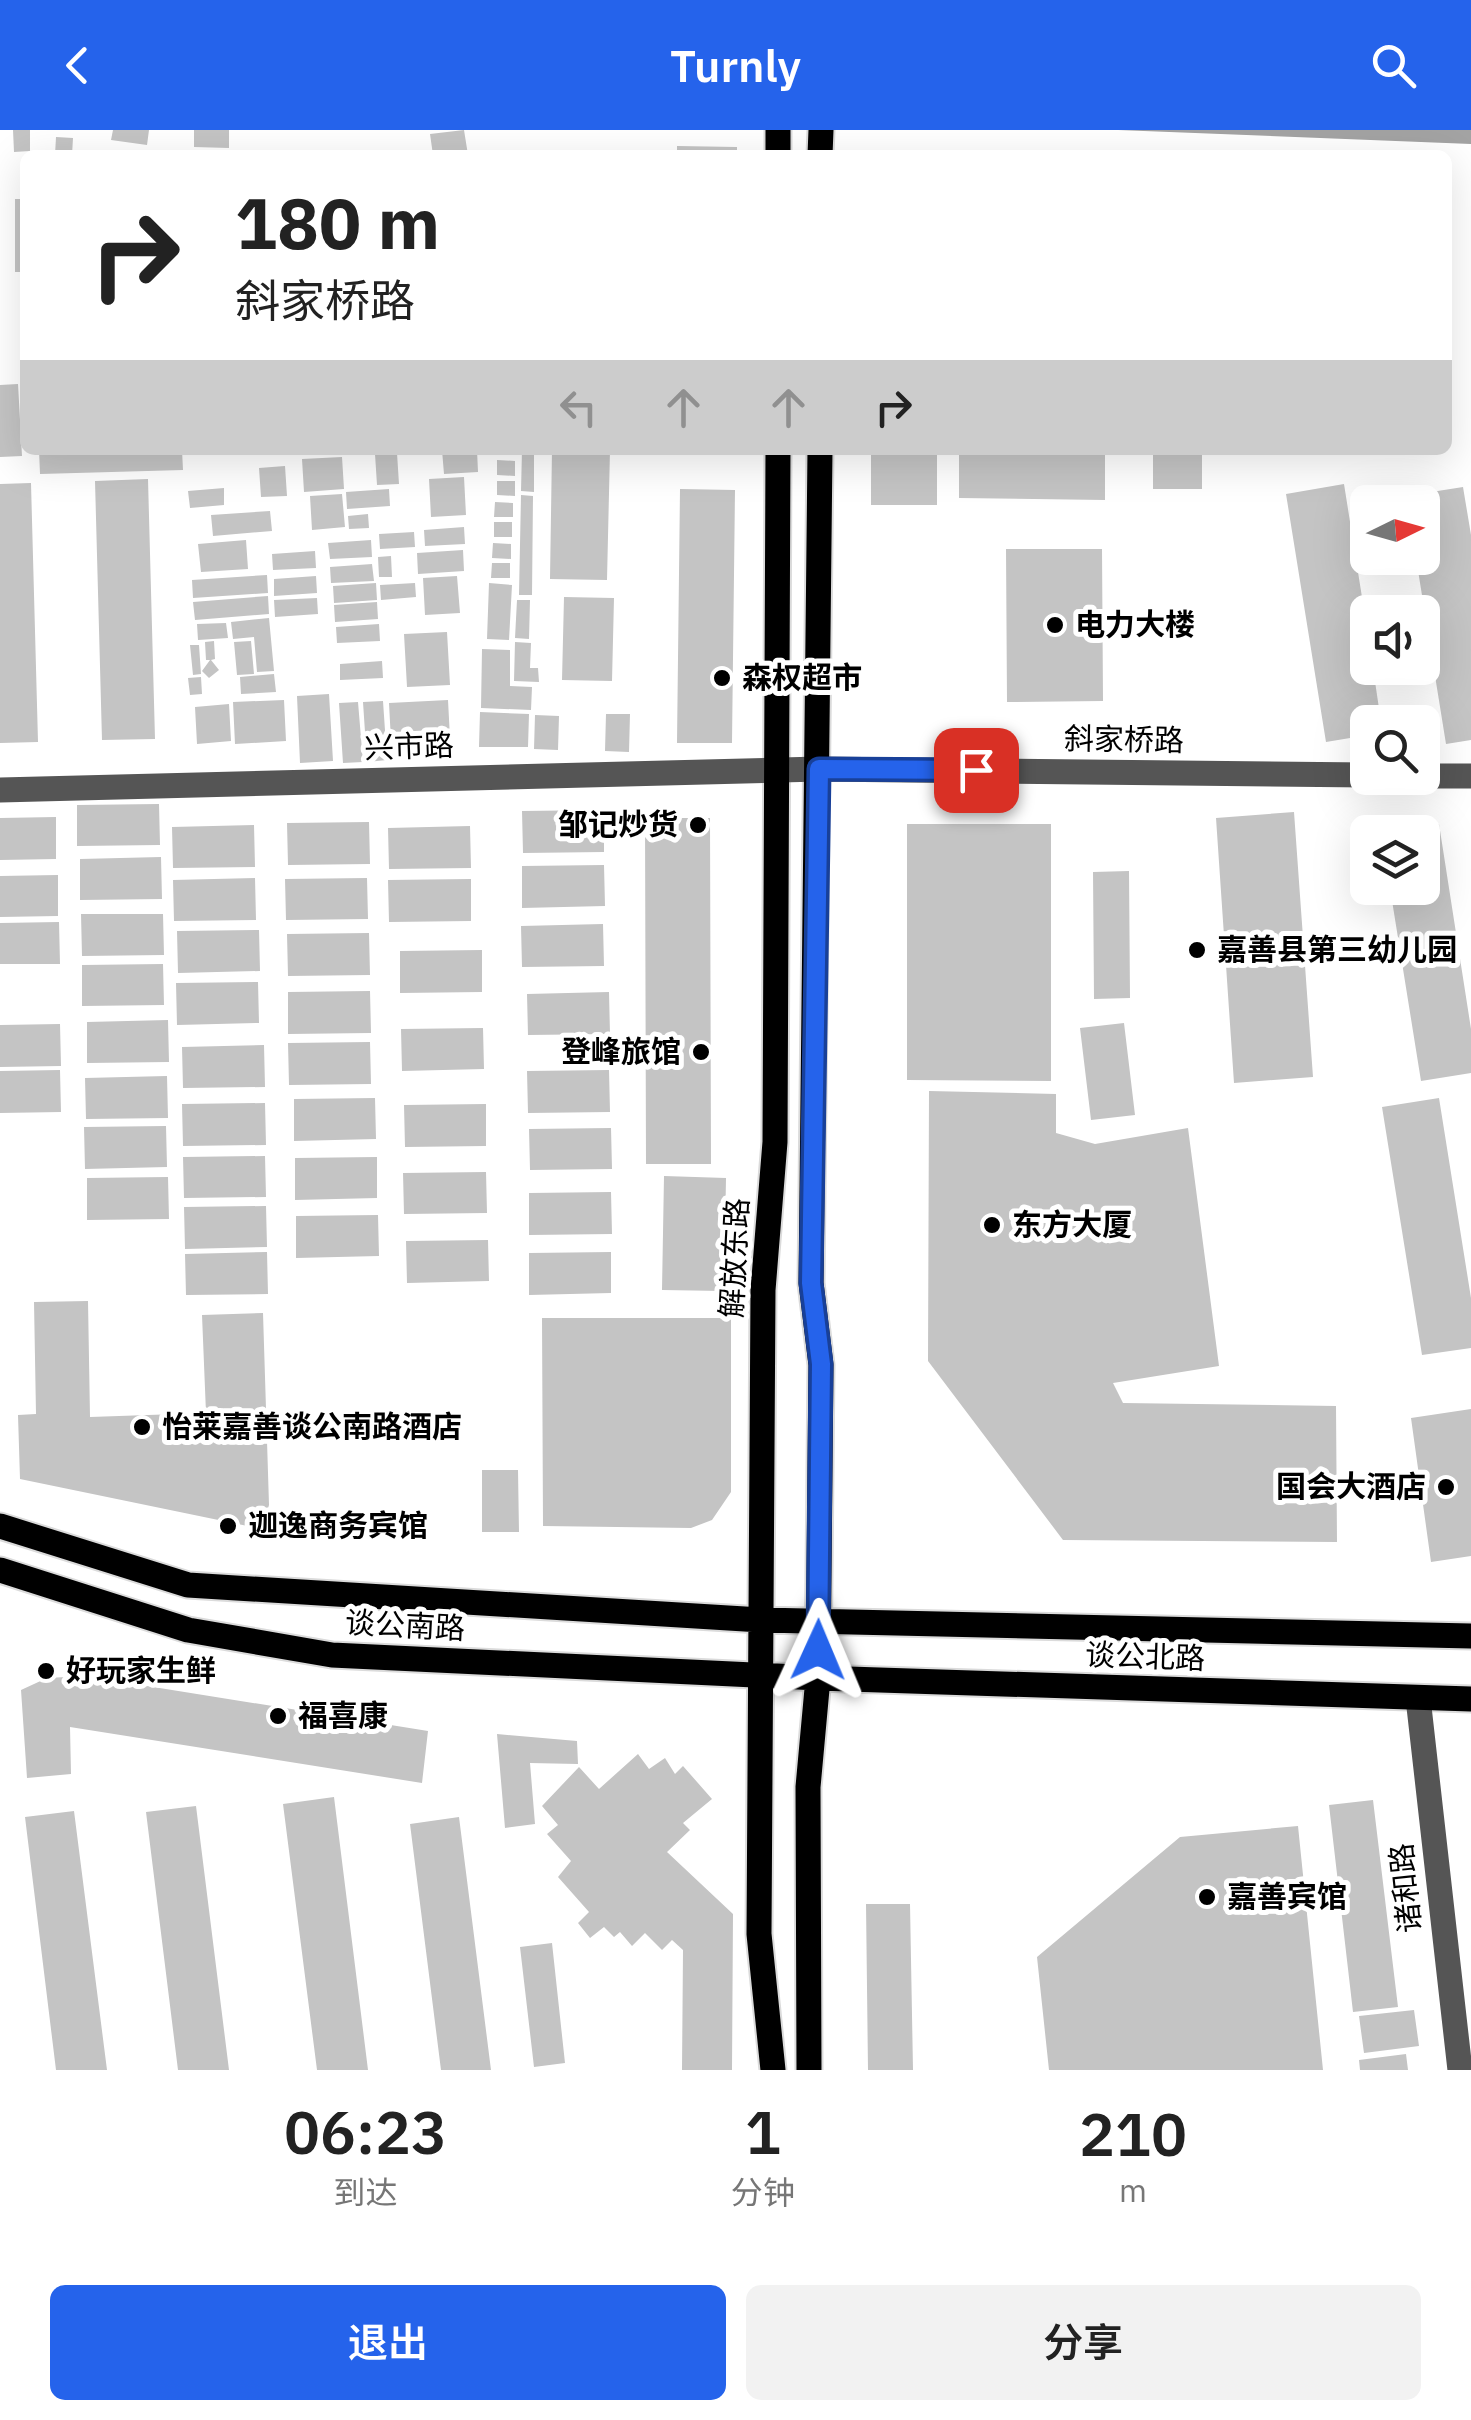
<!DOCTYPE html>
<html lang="zh">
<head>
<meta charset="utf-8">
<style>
  :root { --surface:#fff; --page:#f2f2f2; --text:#222; --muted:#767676; --accent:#2563eb }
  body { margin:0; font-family:"IBM Plex Sans","Noto Sans SC",sans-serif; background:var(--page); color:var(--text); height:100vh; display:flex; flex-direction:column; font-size:38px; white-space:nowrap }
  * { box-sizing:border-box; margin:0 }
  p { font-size:32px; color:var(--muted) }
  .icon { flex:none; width:55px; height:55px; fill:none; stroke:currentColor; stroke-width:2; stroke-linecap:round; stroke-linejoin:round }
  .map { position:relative; height:1940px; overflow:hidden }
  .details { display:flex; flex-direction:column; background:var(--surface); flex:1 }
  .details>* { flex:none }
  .guide { position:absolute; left:20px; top:20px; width:1432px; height:305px; border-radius:15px; box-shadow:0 10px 40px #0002; background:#fff; color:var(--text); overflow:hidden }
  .needle { width:65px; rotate:85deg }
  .tools { position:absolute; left:1350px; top:355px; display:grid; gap:20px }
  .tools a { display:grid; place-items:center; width:90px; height:90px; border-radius:15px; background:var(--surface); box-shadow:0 10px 40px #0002; font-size:50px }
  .pin { position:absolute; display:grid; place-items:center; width:85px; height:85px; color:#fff; margin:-42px; border-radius:20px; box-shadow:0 5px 15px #0006 }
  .me { position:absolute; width:110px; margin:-55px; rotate:1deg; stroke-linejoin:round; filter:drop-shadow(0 0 8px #0008) }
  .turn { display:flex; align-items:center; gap:35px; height:210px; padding:0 50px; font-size:45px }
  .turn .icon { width:130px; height:130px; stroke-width:2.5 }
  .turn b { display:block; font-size:70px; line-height:85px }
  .lanes { display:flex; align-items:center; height:95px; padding:0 50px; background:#0003; justify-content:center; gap:50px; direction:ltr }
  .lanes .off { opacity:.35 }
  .eta { display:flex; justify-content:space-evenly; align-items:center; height:170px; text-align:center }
  .eta b { font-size:60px; font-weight:600; line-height:70px }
  .button { display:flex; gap:20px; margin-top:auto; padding:20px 50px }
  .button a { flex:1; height:115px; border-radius:15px; background:var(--accent); color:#fff; font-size:40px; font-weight:600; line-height:115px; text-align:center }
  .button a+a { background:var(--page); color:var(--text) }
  header { display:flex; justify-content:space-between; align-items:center; height:130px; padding:0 50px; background:var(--accent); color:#fff; font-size:45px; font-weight:600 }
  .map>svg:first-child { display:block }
  .water { fill:#a3a3a3 }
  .building { fill:#c4c4c4 }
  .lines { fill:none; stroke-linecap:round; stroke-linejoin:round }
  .major-casing { stroke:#dbdbdb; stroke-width:29 }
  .minor { stroke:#555; stroke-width:25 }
  .major { stroke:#000; stroke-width:25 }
  .route-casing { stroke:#184099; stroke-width:25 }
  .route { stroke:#2563eb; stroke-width:18 }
  .poi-dot { fill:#000; stroke:#fff; stroke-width:4 }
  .labels { text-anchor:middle; stroke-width:10; stroke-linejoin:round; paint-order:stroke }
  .poi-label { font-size:30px; font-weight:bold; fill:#000; stroke:#fff; text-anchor:start }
  .street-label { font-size:30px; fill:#000; stroke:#fff }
</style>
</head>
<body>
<header><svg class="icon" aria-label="back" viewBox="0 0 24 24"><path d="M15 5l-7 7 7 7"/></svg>Turnly<svg class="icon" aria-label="search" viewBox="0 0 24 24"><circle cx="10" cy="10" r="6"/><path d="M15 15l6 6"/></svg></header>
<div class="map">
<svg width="1471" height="1940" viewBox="0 0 1471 1940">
  <rect width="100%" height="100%" fill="#fff"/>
  <path class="water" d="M1118,0h353v14z"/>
  <path class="building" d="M13,0h17v21l-16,1z
    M113,0h36l-2,15 -36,-5z
    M194,0h35v18l-35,-1z
    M464,0l4,25h-35l-3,-21z
    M56,7l17,1 -1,17h-17z
    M677,16l60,1v8h-60z
    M15,69h10v73h-10z
    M18,254l4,72 -22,1v-72z
    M39,320h143l1,20 -143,4z
    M442,320h35l1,22 -34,2z
    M522,320h12v42l-13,-1z
    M552,320h58l-3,130 -57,-1z
    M871,320h66v55h-66z
    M959,320h146v50l-146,-2z
    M1153,320h49v39h-49z
    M397,323l2,31 -22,1 -2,-31z
    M342,327l2,32 -40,3 -2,-33z
    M497,330l18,1v15l-18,-1z
    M285,336l2,30 -26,1 -2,-29z
    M464,347l2,38 -35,2 -2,-38z
    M148,349l7,260 -53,1 -7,-259z
    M497,351h18v15l-18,-1z
    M31,353l7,259 -38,1v-259z
    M1344,354l24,151v33h5l8,54h-13v13l-42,7 -40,-248z
    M1463,357l8,48v205l-25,4 -30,-186h6v-56h-15l-1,-6z
    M224,358v17l-34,3 -2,-17z
    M389,359l1,17 -43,3 -1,-17z
    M680,359l55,1 -3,253h-55z
    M342,364l3,33 -33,3 -2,-34z
    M521,365l12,1 -1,99h-13z
    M495,372l18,1v14h-19z
    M270,381l2,20 -59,5 -2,-21z
    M368,384l1,14 -20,1 -1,-13z
    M494,392h18v15h-18z
    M464,397l1,17 -40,2 -1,-16z
    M414,402l1,15 -35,2 -1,-15z
    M246,410l2,29 -47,3 -3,-28z
    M371,410l1,17 -42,2 -2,-16z
    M493,413l18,1v15l-19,-1z
    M1006,419h96l1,152 -96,1z
    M463,420l1,21 -46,3 -1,-21z
    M315,421l1,17 -43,2 -1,-16z
    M391,426l1,21h-13l-1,-20z
    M492,433h18v15h-19z
    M372,434l2,17 -43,2 -1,-16z
    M267,445l1,18 -75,5 -1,-18z
    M316,446l1,17 -43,3v-17z
    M457,446l3,37 -35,2 -2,-37z
    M376,453l1,17 -43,3 -1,-17z
    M415,453l1,14 -35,3 -1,-15z
    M489,453l23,2 -3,55 -22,-1z
    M268,466l1,18 -74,6 -2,-18z
    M564,467l50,1 -2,83 -50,-1z
    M317,468l1,16 -43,3 -1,-17z
    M517,470h13l-1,39 -14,-1z
    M377,472l1,17 -43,3 -1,-17z
    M269,488l5,53 -17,1 -3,-35 -21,2 -2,-17z
    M226,493l2,15 -30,2 -1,-16z
    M379,494l1,17 -43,2 -1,-16z
    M447,502l3,53 -43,2 -3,-53z
    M214,511l1,18 -4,1 8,10 -10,8 -7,-7 8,-11h-4l-1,-18z
    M251,511l3,33 -17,1 -3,-33z
    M515,512l16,1 -1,25h8l1,14 -25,-1z
    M190,515h9l2,29 -8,1z
    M482,519l28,1v36l22,1 -1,23 -50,-2z
    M382,531l1,17 -43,2v-16z
    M274,544l2,18 -35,2 -1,-17z
    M201,547l1,17 -12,1 -2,-17z
    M329,564l4,67 -33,2 -3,-67z
    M284,570l2,41 -51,3 -2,-42z
    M448,570l3,57 -59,3 -3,-57z
    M383,571l4,59 -20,2 -4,-60z
    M358,572l5,60 -20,1 -4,-60z
    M229,574l2,37 -34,3 -2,-37z
    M480,582l49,2 -1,33h-49z
    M606,584h24l-1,38 -24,-1z
    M535,585l24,1 -1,34 -24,-1z
    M159,674l1,41 -83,1v-41z
    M604,680v42l-81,1 -1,-42z
    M1294,682l19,265 -79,6 -18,-265z
    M56,687v42l-56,1v-42z
    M645,688h65l1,346h-65z
    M369,692l1,42 -82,1 -1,-42z
    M907,694h144v257l-144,-1z
    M1439,694l32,205v44l-50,8 -31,-193h32v-56l-24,-2z
    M254,695l1,42 -82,1 -1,-41z
    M470,696l1,42 -82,1 -1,-41z
    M161,727l1,42 -82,1v-41z
    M604,735l1,41 -83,2v-42z
    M1129,741l1,127 -36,1 -1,-127z
    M58,745v41l-58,1v-41z
    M255,748l1,42 -82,1 -1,-41z
    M367,748l1,41 -82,1 -1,-41z
    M471,749v42l-82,1 -1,-42z
    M81,784h82l1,41 -82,1z
    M59,792l1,42h-60v-41z
    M603,794l1,42 -82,1 -1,-41z
    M259,800l1,41 -82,2 -1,-42z
    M369,803l1,42 -82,1 -1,-42z
    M482,820v42l-82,1v-42z
    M163,834l1,41 -82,1v-41z
    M258,852l1,41 -82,2 -1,-42z
    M370,861l1,42 -83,1v-42z
    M609,862l1,42 -82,1 -1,-41z
    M168,890l1,42 -82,1v-41z
    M1124,893l11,92 -44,5 -11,-92z
    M60,894l1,42 -61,1v-42z
    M483,898l1,41 -82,2 -1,-42z
    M370,912l1,42 -82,1 -1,-42z
    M264,915l1,42 -82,1 -1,-41z
    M60,940l1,42 -61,1v-42z
    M609,940l1,42 -82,1 -1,-42z
    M167,946l1,42 -82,1 -1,-41z
    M929,961l127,3v39l39,11 93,-16 31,238 -106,17 10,20 213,3 1,136 -274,-2 -135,-179z
    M375,968l1,41 -82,2v-42z
    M1439,968l32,200v50l-49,7 -40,-248z
    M265,973l1,42 -83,1 -1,-42z
    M486,974v42l-81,1 -1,-42z
    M166,996l1,41 -82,2 -1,-42z
    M611,998l1,41 -82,1 -1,-41z
    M265,1026l1,41 -82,1 -1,-41z
    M377,1027v41l-82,2v-42z
    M486,1042l1,41 -83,1 -1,-41z
    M664,1046l62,2 -2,113 -62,-1z
    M168,1047l1,42 -82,1v-42z
    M611,1062l1,42 -83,1v-42z
    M266,1076l1,41 -82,2 -1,-42z
    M378,1085l1,41 -83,2v-42z
    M488,1110l1,41 -82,2 -1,-42z
    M267,1122l1,42 -82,1 -1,-41z
    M611,1122v41l-82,2v-42z
    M88,1171l2,116 116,-4 -4,-98 61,-2 6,192 -7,24 -242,-50 -2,-64 18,-1 -2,-112z
    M542,1188h189v174l-19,28 -21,8 -148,-2z
    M1471,1279v147l-40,6 -20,-144z
    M482,1340h36l1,62h-37z
    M85,1546l343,55 -6,52 -352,-56 1,47 -44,4 -6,-88 26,-12z
    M497,1604l80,7 1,23 -48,-1 5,61 -30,4z
    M638,1624l11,15 16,-11 10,16 8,-8 29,33 -29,24 7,7 -23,22 66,62 -1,156h-50l1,-120 -11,-10 -10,10 -17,-17 -13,13 -12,-14 -6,5 -10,-10 -14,11 -12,-15 11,-11 -31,-35 13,-16 -24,-27 11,-9 -16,-19 37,-39 20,22z
    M334,1667l34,273h-51l-34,-266z
    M1373,1670l25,207 -45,5 -24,-207z
    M196,1676l33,264h-51l-32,-258z
    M74,1681l33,259h-51l-31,-253z
    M459,1687l32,253h-50l-31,-246z
    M1298,1696l25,244h-274l-12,-113 143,-120z
    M866,1774h44l3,166h-45z
    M552,1813l13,120 -31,4 -14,-120z
    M1414,1880l5,36 -55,7 -5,-37z
    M1406,1924l2,16h-48l-1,-10z"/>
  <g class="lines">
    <g class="major-casing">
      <path id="major" d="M778,25v-25
        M820,25l1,-25
        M0,1396l188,59 573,35 710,16
        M0,1440l188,60 144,25 486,23 653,21
        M773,1940l-14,-136 4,-644 12,-148 3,-692
        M809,1940l-1,-283 10,-109 3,-313 -10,-82 9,-833"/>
    </g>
    <path class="minor" d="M1422,646h49
      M0,660l819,-21 549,6
      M1418,1568l42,372"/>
    <use href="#major" class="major"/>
  </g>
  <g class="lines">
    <g class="route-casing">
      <path id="route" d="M818,1520l3,-286 -10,-81 8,-514 157,1"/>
    </g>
    <use href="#route" class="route"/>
  </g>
  <g class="poi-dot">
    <circle cx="1055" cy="495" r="10"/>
    <circle cx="722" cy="548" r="10"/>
    <circle cx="698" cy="695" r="10"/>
    <circle cx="1197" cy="820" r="10"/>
    <circle cx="701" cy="922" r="10"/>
    <circle cx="992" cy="1095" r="10"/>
    <circle cx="142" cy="1297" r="10"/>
    <circle cx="1446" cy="1357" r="10"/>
    <circle cx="228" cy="1396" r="10"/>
    <circle cx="46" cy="1541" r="10"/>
    <circle cx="278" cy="1586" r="10"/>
    <circle cx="1207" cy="1767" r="10"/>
  </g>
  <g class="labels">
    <g class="poi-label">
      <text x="1075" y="505">电力大楼</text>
      <text x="742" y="558">森权超市</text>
      <text x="678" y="705" text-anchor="end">邹记炒货</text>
      <text x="1217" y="830">嘉善县第三幼儿园</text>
      <text x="681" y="932" text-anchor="end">登峰旅馆</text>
      <text x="1012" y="1105">东方大厦</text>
      <text x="162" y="1307">怡莱嘉善谈公南路酒店</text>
      <text x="1426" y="1367" text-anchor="end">国会大酒店</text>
      <text x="248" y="1406">迦逸商务宾馆</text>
      <text x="66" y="1551">好玩家生鲜</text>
      <text x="298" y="1596">福喜康</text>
      <text x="1227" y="1777">嘉善宾馆</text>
    </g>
    <g class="street-label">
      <text transform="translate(1124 610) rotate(1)" y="10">斜家桥路</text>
      <text transform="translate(409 617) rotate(-2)" y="10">兴市路</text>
      <text transform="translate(735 1128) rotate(-87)" y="10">解放东路</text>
      <text transform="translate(405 1496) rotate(3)" y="10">谈公南路</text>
      <text transform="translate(1145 1527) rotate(2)" y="10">谈公北路</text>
      <text transform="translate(1406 1758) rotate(-96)" y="10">诸和路</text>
    </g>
  </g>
</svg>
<div class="tools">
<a><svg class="needle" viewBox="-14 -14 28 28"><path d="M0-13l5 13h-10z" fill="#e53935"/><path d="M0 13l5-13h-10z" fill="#767676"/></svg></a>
<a><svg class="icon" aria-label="sound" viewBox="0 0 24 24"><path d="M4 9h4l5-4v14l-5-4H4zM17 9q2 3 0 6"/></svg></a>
<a><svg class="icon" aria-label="search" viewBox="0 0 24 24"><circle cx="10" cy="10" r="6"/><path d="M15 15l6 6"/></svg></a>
<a><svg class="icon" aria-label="layers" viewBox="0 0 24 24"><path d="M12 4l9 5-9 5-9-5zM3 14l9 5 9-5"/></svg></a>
</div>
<div class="pin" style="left:976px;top:640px;background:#d93025"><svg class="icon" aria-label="arrive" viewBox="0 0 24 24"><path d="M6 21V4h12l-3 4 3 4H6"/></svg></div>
<svg class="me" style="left:818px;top:1520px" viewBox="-20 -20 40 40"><path d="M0-17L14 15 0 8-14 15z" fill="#2563eb" stroke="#fff" stroke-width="4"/></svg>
<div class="guide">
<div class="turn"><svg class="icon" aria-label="right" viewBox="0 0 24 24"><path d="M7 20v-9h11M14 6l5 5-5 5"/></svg><div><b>180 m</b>斜家桥路</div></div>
<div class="lanes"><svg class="icon off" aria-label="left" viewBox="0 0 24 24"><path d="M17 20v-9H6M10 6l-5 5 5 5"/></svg><svg class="icon off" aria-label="ahead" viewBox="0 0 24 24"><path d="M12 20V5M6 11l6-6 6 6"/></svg><svg class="icon off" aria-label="ahead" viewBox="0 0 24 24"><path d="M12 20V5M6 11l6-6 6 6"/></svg><svg class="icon" aria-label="right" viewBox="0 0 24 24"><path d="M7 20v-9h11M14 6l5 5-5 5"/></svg></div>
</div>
</div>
<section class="details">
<div class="eta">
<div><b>06:23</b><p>到达</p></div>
<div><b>1</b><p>分钟</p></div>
<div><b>210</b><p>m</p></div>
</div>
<div class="button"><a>退出</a><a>分享</a></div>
</section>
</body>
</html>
